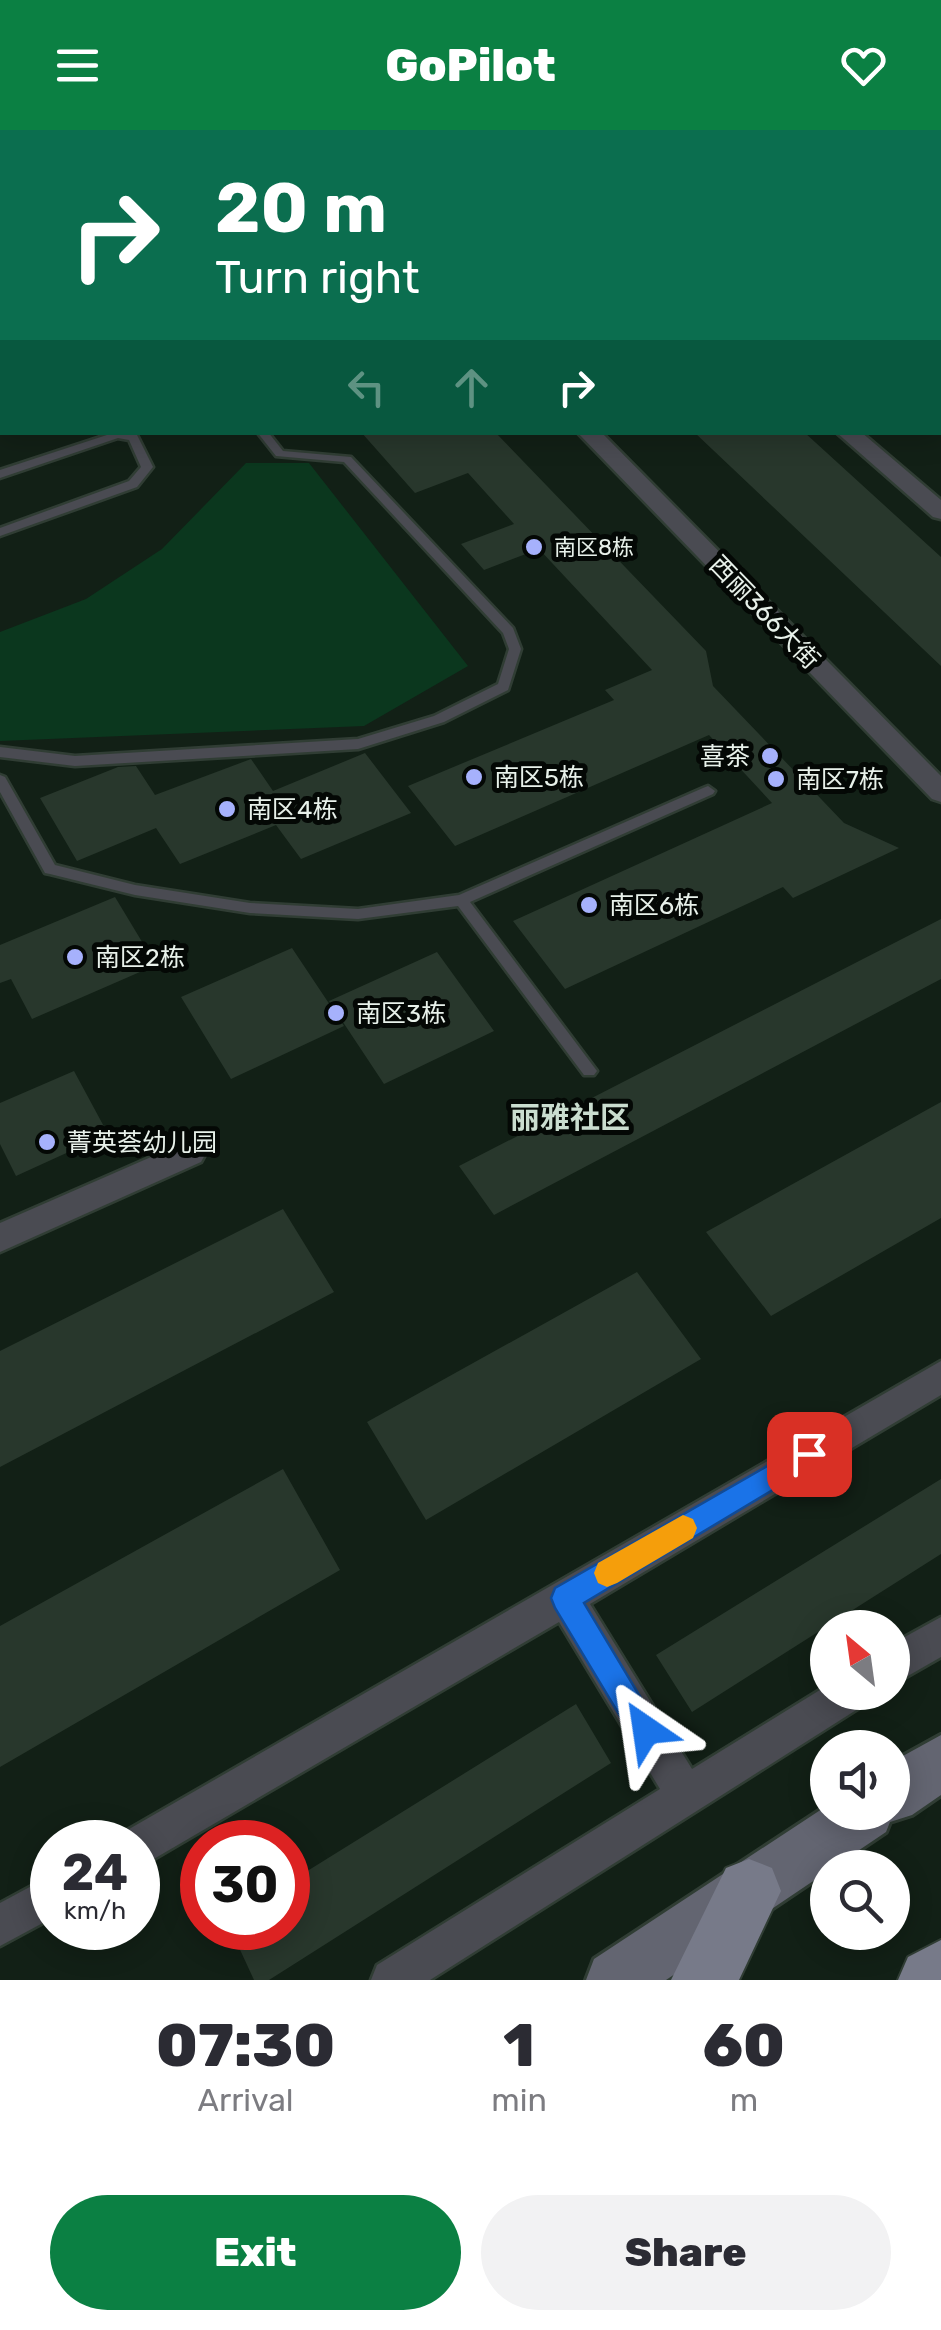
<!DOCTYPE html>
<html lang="en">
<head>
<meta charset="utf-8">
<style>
  :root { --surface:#fff; --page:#f2f2f3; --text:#2b2b33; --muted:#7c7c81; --accent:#0b8043 }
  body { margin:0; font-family:Rubik,"Noto Sans SC",sans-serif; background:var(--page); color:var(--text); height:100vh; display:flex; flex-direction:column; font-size:38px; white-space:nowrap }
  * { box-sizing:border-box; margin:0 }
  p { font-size:32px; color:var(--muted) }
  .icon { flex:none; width:55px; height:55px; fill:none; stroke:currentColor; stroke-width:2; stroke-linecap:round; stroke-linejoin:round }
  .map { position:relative; height:1850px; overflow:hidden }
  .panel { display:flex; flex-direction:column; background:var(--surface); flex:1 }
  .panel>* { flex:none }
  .guide { position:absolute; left:0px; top:0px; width:942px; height:305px; box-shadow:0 5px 25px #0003; background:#0b6e4f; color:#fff; overflow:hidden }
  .needle { width:65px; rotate:331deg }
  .buttons { position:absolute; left:810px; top:1480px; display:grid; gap:20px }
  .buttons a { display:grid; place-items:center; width:100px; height:100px; border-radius:50%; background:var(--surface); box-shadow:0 5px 25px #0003; font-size:50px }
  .speed { position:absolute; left:30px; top:1690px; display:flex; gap:20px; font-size:50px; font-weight:700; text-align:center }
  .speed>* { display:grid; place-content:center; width:130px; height:130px; border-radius:50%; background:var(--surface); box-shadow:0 5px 25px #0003; line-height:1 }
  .speed small { font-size:25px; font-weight:400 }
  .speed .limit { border:15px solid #d22; background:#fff; color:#111 }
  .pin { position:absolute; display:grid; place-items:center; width:85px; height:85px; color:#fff; margin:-42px; border-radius:20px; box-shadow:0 5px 15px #0006 }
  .me { position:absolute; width:110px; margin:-55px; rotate:328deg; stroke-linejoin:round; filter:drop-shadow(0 0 8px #0008) }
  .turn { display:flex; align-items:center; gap:35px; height:210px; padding:0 50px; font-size:45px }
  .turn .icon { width:130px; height:130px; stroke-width:2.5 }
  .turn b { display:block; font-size:70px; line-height:85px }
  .lanes { display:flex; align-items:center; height:95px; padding:0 50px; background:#0003; justify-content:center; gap:50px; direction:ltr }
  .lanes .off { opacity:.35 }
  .eta { display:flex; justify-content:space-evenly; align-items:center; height:170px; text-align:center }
  .eta b { font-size:60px; font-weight:800; line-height:70px }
  .action { display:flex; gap:20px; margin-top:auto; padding:20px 50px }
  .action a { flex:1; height:115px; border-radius:60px; background:var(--accent); color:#fff; font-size:40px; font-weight:800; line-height:115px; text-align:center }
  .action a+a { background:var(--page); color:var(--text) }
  header { display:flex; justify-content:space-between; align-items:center; height:130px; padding:0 50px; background:var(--accent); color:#fff; font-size:45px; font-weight:800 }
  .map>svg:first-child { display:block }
  .green { fill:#0b371e }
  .building { fill:#28372c }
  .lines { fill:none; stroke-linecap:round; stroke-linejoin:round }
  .lane-casing { stroke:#303d34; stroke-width:5 }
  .street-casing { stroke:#303d34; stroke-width:5 }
  .secondary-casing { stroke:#303d34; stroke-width:6 }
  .primary-casing { stroke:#303d34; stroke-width:4 }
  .lane { fill:#4a4b52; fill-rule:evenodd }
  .street { fill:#4a4b52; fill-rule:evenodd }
  .secondary { fill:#636571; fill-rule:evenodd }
  .primary { fill:#777a89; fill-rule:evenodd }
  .route { fill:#1a73e8; stroke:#114b97; stroke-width:2.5 }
  .slow { fill:#f59e0b }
  .poi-dot { fill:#a6b1fc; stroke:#040805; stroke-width:4 }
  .labels { text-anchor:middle; stroke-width:10; stroke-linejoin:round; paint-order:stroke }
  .far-poi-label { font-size:22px; fill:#e8f1ea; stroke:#040805; text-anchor:start }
  .street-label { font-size:25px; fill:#e8f1ea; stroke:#040805 }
  .poi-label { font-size:25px; fill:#e8f1ea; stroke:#040805; text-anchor:start }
  .quarter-label { font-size:30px; font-weight:bold; fill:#caddcf; stroke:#040805 }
</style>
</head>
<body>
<header><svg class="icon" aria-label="menu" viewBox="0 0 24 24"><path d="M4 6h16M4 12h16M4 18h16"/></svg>GoPilot<svg class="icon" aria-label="heart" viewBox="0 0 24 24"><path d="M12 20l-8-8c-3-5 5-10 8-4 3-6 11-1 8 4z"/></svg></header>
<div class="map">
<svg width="941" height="1850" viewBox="0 0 941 1850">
  <rect width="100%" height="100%" fill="#122016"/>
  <path class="green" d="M246,333h63l159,203 -104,60 -364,15v-109l86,-33 76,-50z"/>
  <path class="building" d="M361,302h134l211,219 7,35 131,137 55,25 -106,50 -10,-11 -218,102 -52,-68 259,-118 -63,-68 -254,111 -47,-60 206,-86 -9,-10 47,-20 -113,-121 -55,21 -23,-26 53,-20 -46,-51 -53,20z
    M694,302h110l137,125v109z
    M365,623l46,60 -110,46 -25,-34 -96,39 -24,-36 -79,33 -37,-63 78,-31 18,-1 19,29 96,-36 22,32z
    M115,767l41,68 -124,54 -21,-40 -11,4v-38z
    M941,789v60l-447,236 -35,-49z
    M292,818l52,78 -113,53 -50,-82z
    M437,822l57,79 -110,53 -55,-83z
    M74,941l34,63 -92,42 -16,-32v-41z
    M941,972v116l-170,98 -65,-84z
    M283,1079l51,83 -334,175v-116z
    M637,1142l64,87 -275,161 -59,-98z
    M283,1339l57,101 -340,197v-141z
    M941,1349v75l-249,158 -36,-57z
    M576,1574l35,59 -342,217h-15l-24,-52h58v-45z"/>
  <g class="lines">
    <g class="lane-casing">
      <path id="lane" d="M436,0h13l2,2h-12z
        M495,0h13l-3,2h-11z
        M124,302l13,3 16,32 -16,20 -137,49v-8l129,-47 12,-14 -12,-27 -11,-2 -118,40v-8l113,-37z
        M257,302h11l15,19 68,6 162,171 8,21 -13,41 -64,32 -86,27 -283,17 -75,-9v-10l75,9 283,-17 76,-23 64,-32 11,-35 -6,-16 -159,-171 -68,-6z
        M0,645l5,2 50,88 80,20 115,18 108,6 101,-14 244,-107 5,-2 7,5 -2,3 -243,108 124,165 3,4 -3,4h-10l-126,-169 -100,13 -108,-6 -115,-18 -85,-21 -5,-1 -45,-81z"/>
    </g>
    <g class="street-casing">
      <path id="street" d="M577,302h24l340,344v26l-9,-3z
        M836,302h25l80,68v19l-8,-2z
        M190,1010l11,4 5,9 -5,9 -201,90v-29z
        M941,1231v34l-351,209 102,165 136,-84v7h42l-6,13 -434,275h-59l6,-15 283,-176 -101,-167 -407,238 -14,6v-24h-18l4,-10z
        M941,1487v40l-49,28v-41z
        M52,1745v43l-52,28v-43z"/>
    </g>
    <g class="secondary-casing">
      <path id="secondary" d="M204,0h29l1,2h-28z
        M941,1605v60l-29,20 -22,7 -4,10 -220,148h-80l8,-21 234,-154v7h64v-50z"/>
    </g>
    <g class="primary-casing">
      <path id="primary" d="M749,1729l23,9 9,23 -42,89h-68l55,-112z
        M941,1810v40h-43l10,-23z"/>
    </g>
    <use href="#lane" class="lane"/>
    <use href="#street" class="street"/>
    <use href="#secondary" class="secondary"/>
    <use href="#primary" class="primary"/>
  </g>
  <path class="route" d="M809,1312l9,3 4,9 -4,9 -234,140 76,127 -4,11 -10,4 -11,-4 -80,-133 -4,-10 4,-10z"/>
  <path class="slow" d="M683,1385l10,4 4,9 -4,10 -76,45 -10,4 -9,-4 -4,-10 4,-10z"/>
  <g class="poi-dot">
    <circle cx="534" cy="417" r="10"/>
    <circle cx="770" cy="626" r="10"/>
    <circle cx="474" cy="647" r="10"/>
    <circle cx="776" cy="649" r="10"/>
    <circle cx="227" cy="679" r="10"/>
    <circle cx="589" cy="775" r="10"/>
    <circle cx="75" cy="827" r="10"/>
    <circle cx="336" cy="883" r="10"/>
    <circle cx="47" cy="1012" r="10"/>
  </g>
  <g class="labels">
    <g class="far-poi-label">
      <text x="554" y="425">南区8栋</text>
    </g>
    <g class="street-label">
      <text transform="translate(765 482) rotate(46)" y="9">西丽366大街</text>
    </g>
    <g class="poi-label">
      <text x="750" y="635" text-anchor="end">喜茶</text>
      <text x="494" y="656">南区5栋</text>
      <text x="796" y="658">南区7栋</text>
      <text x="247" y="688">南区4栋</text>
      <text x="609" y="784">南区6栋</text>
      <text x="95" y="836">南区2栋</text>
      <text x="356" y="892">南区3栋</text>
      <text x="67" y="1021">菁英荟幼儿园</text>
    </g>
    <g class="quarter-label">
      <text x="570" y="998">丽雅社区</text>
    </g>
  </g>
</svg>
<div class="buttons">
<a><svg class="needle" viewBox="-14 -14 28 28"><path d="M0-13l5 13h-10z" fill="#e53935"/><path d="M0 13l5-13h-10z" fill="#7c7c81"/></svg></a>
<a><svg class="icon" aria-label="sound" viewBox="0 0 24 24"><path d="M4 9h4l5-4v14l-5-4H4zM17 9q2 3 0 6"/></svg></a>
<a><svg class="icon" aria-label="search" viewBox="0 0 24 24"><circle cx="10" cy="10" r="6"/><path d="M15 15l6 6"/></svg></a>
</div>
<div class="speed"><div>24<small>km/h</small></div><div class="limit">30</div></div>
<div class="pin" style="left:809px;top:1324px;background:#d93025"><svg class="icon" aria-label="arrive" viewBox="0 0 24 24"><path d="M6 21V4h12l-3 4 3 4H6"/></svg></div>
<svg class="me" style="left:646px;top:1600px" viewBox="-20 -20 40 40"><path d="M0-17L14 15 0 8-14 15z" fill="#1a73e8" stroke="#fff" stroke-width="4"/></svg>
<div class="guide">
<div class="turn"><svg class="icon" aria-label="right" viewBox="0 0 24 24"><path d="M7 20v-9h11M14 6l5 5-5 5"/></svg><div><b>20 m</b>Turn right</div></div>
<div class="lanes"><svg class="icon off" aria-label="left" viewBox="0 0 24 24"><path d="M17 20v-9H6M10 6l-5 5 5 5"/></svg><svg class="icon off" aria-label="ahead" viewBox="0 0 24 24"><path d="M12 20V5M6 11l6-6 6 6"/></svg><svg class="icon" aria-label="right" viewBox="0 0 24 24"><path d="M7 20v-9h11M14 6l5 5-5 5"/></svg></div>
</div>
</div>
<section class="panel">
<div class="eta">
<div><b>07:30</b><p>Arrival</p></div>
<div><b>1</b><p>min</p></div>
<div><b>60</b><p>m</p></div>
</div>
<div class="action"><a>Exit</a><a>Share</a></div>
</section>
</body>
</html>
